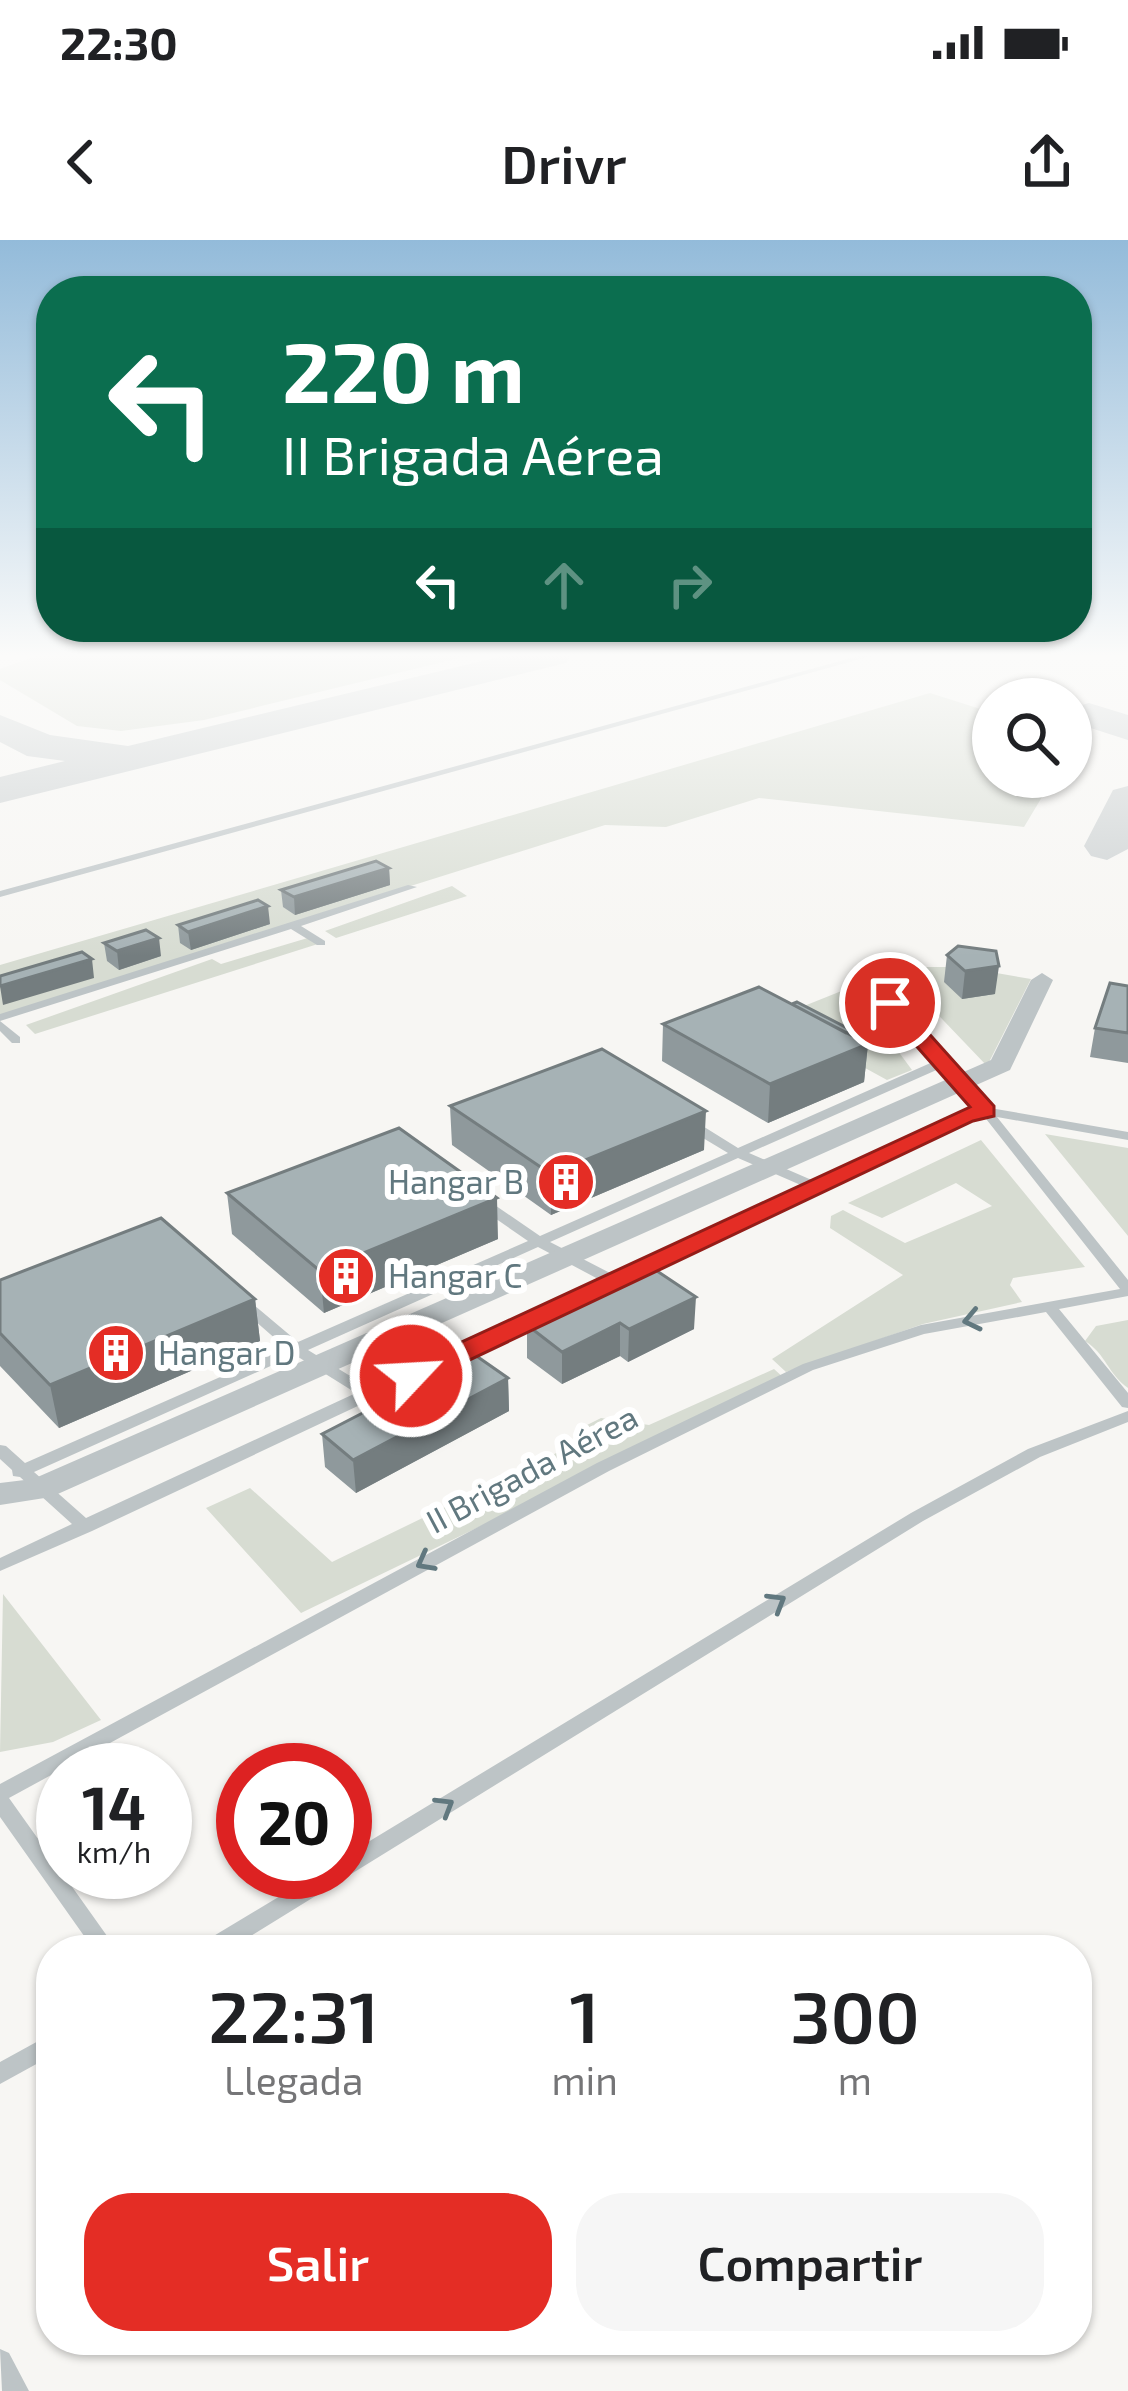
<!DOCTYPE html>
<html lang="es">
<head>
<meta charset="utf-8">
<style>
  :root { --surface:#fff; --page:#f6f6f6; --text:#202124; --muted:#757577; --accent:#e42d25 }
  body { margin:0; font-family:"Exo 2",sans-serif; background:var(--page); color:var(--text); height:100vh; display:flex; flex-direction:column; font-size:45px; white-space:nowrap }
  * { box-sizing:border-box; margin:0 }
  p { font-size:39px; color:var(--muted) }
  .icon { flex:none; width:66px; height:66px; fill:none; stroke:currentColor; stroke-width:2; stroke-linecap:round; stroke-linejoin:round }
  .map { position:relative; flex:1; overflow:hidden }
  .drawer { position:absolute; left:36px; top:1695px; width:1056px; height:420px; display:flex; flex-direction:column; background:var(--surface); border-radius:48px; box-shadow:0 3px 9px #0004 }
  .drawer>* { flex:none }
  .hud { position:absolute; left:36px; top:36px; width:1056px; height:366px; border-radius:48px; box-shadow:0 3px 9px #0004; background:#0b6e4f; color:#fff; overflow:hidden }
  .fabs { position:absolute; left:972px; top:438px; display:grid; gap:24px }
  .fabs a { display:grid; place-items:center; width:120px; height:120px; border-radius:50%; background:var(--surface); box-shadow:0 3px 9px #0004; font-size:60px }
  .speed { position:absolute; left:36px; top:1503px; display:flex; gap:24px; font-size:60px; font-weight:700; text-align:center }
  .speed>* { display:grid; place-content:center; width:156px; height:156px; border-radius:50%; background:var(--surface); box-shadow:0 3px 9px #0004; line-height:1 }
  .speed small { font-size:30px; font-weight:400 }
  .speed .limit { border:18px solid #d22; background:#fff; color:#111 }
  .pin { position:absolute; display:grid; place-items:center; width:102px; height:102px; color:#fff; margin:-51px; border:6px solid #fff; border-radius:50%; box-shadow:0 3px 12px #0007 }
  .me { position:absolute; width:132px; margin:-66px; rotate:65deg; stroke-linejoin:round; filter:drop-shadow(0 0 9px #0008) }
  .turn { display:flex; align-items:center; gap:42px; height:252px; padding:0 48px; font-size:54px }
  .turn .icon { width:156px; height:156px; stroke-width:2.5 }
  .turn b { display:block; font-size:84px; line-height:102px }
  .lanes { display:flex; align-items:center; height:114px; padding:0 48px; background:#0003; justify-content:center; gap:60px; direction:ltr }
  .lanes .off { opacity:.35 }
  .eta { display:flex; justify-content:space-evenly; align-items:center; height:204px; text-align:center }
  .eta b { font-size:72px; font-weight:600; line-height:84px }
  .button { display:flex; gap:24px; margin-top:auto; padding:24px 48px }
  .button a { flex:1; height:138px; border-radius:48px; background:var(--accent); color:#fff; font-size:48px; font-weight:600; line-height:138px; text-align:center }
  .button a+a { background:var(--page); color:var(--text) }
  .status { display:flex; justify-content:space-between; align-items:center; height:84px; padding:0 60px; background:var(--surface); direction:ltr }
  .status svg { height:33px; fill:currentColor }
  header { display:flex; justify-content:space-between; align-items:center; height:156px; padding:0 48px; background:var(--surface); font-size:54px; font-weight:600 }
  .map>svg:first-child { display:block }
  .green { fill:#d7dcd2 }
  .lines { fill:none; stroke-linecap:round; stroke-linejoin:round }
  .taxiway { fill:#cacfd0; fill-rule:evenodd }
  .lane { fill:#bdc4c6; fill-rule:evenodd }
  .street { fill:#bdc4c6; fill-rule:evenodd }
  .wall { fill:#8f999c }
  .shaded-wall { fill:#747d7f }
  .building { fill:#a6b2b5; stroke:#747d7f; stroke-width:3 }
  .oneway { stroke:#61787f }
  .route { fill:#e42d25; stroke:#941d18; stroke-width:3 }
  .labels { text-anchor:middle; stroke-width:12; stroke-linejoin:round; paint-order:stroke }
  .poi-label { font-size:33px; fill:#61787f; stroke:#fff; text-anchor:start }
  .street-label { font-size:33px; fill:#61787f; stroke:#fff }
</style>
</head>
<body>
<div class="status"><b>22:30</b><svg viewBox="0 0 49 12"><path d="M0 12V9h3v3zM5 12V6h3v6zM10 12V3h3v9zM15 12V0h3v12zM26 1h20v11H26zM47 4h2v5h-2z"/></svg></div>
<header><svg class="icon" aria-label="back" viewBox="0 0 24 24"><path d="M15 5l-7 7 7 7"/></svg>Drivr<svg class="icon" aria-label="share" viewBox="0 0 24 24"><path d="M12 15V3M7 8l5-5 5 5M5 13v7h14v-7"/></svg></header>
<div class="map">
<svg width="1128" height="2151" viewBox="0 0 1128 2151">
  <rect width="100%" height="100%" fill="#f7f6f3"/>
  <path class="green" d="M39,415h433l-268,65 -83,11 -44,-5 -77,-46v-11z
    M930,453l63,20v64h61l-30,50 -265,-29 -93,29 -61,-2 -605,190v-50z
    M452,646l15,10 -131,42 -11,-7z
    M311,697l10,6 -286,91 -9,-9 186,-66 9,5z
    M917,727h45l69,12 -44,87 -87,-91z
    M844,750l11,3 57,77 -25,10 -113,-62z
    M1045,894l83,14v88z
    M981,900l104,127 -72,11 -3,7 12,17 -99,22 -137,48 -14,-13 131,-84 -73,-47 1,-12 12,-6 62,33 87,-37 -36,-23 -74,35 -34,-15z
    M1128,1080v68c-20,-14 -22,-34 -43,-47l11,-15z
    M774,1129l11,10 -484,234 -95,-105 44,-20 82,74 251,-122 -8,-9 26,-13 48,7z
    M3,1354l98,126 -48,22 -53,10z"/>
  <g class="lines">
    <path class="taxiway" d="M507,415h64l-5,8 -566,140v-26l65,-16 -38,-5 -27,-14v-27l50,20 78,11z
      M1089,463l39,12v25l-53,-17v-16z
      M1128,546v63l-21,11 -16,-4 -7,-10 29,-56z"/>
    <path class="lane" d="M862,415h13l-875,242v-6z
      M408,645l9,2 -116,39 24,15v4h-8l-26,-16 -291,92 20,16v6h-8l-12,-12v-17z
      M863,730l4,1 123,137 138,24v8l-131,-23 131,163v16l-69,13 69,84v15l-6,-1 -76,-95 -122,22 -111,36 -204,101 -600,327 108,152h-23l-94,-133v-33l597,-321 206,-99 118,-39 199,-36 -137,-174 -13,3 -146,69 -2,3 -7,1 -723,340 -92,40v-13l72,-34 -52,-47 -7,-1 -1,-6 -12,-11v-14l6,1 19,17 261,-115 -49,-43 -2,-3 2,-3h10l51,43 230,-101 -52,-36 -2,-3 2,-3h10l54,37 188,-83 -45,-27 -1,-3 1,-3h10l45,28 197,-87 -76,-86v-4zM941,828l36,41 -16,3 -147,69 -65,-28zM738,918l65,28 -191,88 -62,-32zM538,1007l62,33 -232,107 -60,-37zM295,1115l61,38 -270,125 -52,-46z
      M1128,1171v11l-88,35 -117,64 -695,429h-29l3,-7 118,-71h25v-16l566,-343 117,-64z
      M51,1794v22l-51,28v-22z
      M0,2109l9,4 20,38h-27z"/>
    <path class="street" d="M1042,733l11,7 -43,90 -959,427 -51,8v-22l33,-4 958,-419 40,-80z"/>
  </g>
  <path class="wall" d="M389,628l1,17 -95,30 -12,-8 -2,-17z
    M270,684l-79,26 -11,-7 -2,-18z
    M104,703l57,13 -42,14 -12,-9z
    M947,715l48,39 -33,5 -18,-17z
    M1128,746v77l-38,-6 5,-29z
    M792,764l61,27v5l15,8 -4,38 -96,41 -106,-62 1,-37z
    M450,866l254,44 -153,65 -99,-70z
    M227,953l271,46 -174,74 -92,-79z
    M651,1027l43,62 -66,33 -8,-6 -58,28 -35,-26v-33z
    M0,1040l255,19 5,42 -201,87 -59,-62z
    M508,1138l1,33 -153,82 -31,-26 -3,-33z"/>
  <path class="shaded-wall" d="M389,628l1,17 -95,30 -1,-18z
    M268,666l2,18 -79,26 -3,-18z
    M159,698l2,18 -42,14 -2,-19z
    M92,719l2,19 -91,27 -3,-19z
    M999,726l-4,28 -33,5 3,-28z
    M868,804l-4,38 -96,41 2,-39z
    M706,871l-2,39 -153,65v-41z
    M497,958l1,41 -174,74 -4,-42z
    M696,1057l-2,32 -66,33 1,-33z
    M255,1059l5,42 -201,87 -9,-43z
    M620,1083v33l-58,28v-32z
    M508,1138l1,33 -153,82 -3,-33z"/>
  <path class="building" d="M376,621l13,7 -95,29 -13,-7z
    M258,660l10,6 -80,26 -10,-7z
    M146,690l13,8 -42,13 -13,-8z
    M958,706l38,5 3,15 -34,5 -18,-16z
    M82,712l10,7 -92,27v-10z
    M1110,743l18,3v47l-33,-5z
    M759,747l109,57 -98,40 -107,-60z
    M797,762l56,29 -7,2 -54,-29z
    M602,809l104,62 -155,63 -101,-68z
    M399,888l98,70 -177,73 -93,-78z
    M161,978l94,81 -205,86 -50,-52v-53z
    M651,1027l45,30 -67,32 -9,-6 -58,29 -35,-27z
    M475,1115l33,23 -155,82 -31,-26z"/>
  <defs><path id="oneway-chevron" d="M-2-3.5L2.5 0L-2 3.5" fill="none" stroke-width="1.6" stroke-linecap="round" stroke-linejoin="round" transform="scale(3)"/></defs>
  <g class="oneway">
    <use href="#oneway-chevron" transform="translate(972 1080) rotate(168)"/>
    <use href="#oneway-chevron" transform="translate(425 1322) rotate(152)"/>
    <use href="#oneway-chevron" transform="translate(777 1362) rotate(-31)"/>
    <use href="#oneway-chevron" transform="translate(445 1566) rotate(-31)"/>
  </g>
  <linearGradient id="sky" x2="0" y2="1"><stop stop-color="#93bbda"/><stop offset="0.58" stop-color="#fbfbfa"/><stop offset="1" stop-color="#fbfbfa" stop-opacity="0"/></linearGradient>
  <rect width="1128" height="716" fill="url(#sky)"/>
  <path class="route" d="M882,758h15l97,108v10l-21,5 -552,262h-20v-13l569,-263 -88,-100z"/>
  <defs>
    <g id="building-disc" transform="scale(3)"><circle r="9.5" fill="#e42d25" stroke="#fff"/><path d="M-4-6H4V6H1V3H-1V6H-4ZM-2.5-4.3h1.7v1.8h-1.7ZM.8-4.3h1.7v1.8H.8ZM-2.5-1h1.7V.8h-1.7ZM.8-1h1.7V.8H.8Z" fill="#fff"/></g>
  </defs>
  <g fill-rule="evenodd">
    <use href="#building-disc" x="566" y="942"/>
    <use href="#building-disc" x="346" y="1036"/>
    <use href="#building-disc" x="116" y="1113"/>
  </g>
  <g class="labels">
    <g class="poi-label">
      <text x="524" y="954" text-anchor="end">Hangar B</text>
      <text x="388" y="1048">Hangar C</text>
      <text x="158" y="1125">Hangar D</text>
    </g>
    <g class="street-label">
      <text transform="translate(532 1229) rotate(-28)" y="12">II Brigada Aérea</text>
    </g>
  </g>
</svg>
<div class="fabs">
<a><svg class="icon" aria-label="search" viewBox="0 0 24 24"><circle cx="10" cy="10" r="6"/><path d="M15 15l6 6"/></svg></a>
</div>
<div class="speed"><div>14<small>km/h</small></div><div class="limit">20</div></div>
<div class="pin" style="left:890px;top:763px;background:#d93025"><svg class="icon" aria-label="arrive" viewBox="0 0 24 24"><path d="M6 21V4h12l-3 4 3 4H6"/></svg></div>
<svg class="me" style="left:411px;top:1136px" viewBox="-20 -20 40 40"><circle r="17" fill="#e42d25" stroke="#fff" stroke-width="3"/><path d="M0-11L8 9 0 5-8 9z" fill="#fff"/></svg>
<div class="hud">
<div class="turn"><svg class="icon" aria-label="left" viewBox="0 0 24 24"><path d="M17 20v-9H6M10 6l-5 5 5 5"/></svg><div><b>220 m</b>II Brigada Aérea</div></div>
<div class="lanes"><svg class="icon" aria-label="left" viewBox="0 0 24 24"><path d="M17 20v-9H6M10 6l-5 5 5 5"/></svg><svg class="icon off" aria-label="ahead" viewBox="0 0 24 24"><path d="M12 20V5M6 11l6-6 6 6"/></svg><svg class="icon off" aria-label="right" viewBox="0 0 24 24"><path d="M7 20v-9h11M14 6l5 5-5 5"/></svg></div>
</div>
<section class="drawer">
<div class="eta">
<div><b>22:31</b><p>Llegada</p></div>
<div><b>1</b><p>min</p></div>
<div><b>300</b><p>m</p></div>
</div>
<div class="button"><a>Salir</a><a>Compartir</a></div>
</section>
</div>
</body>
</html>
